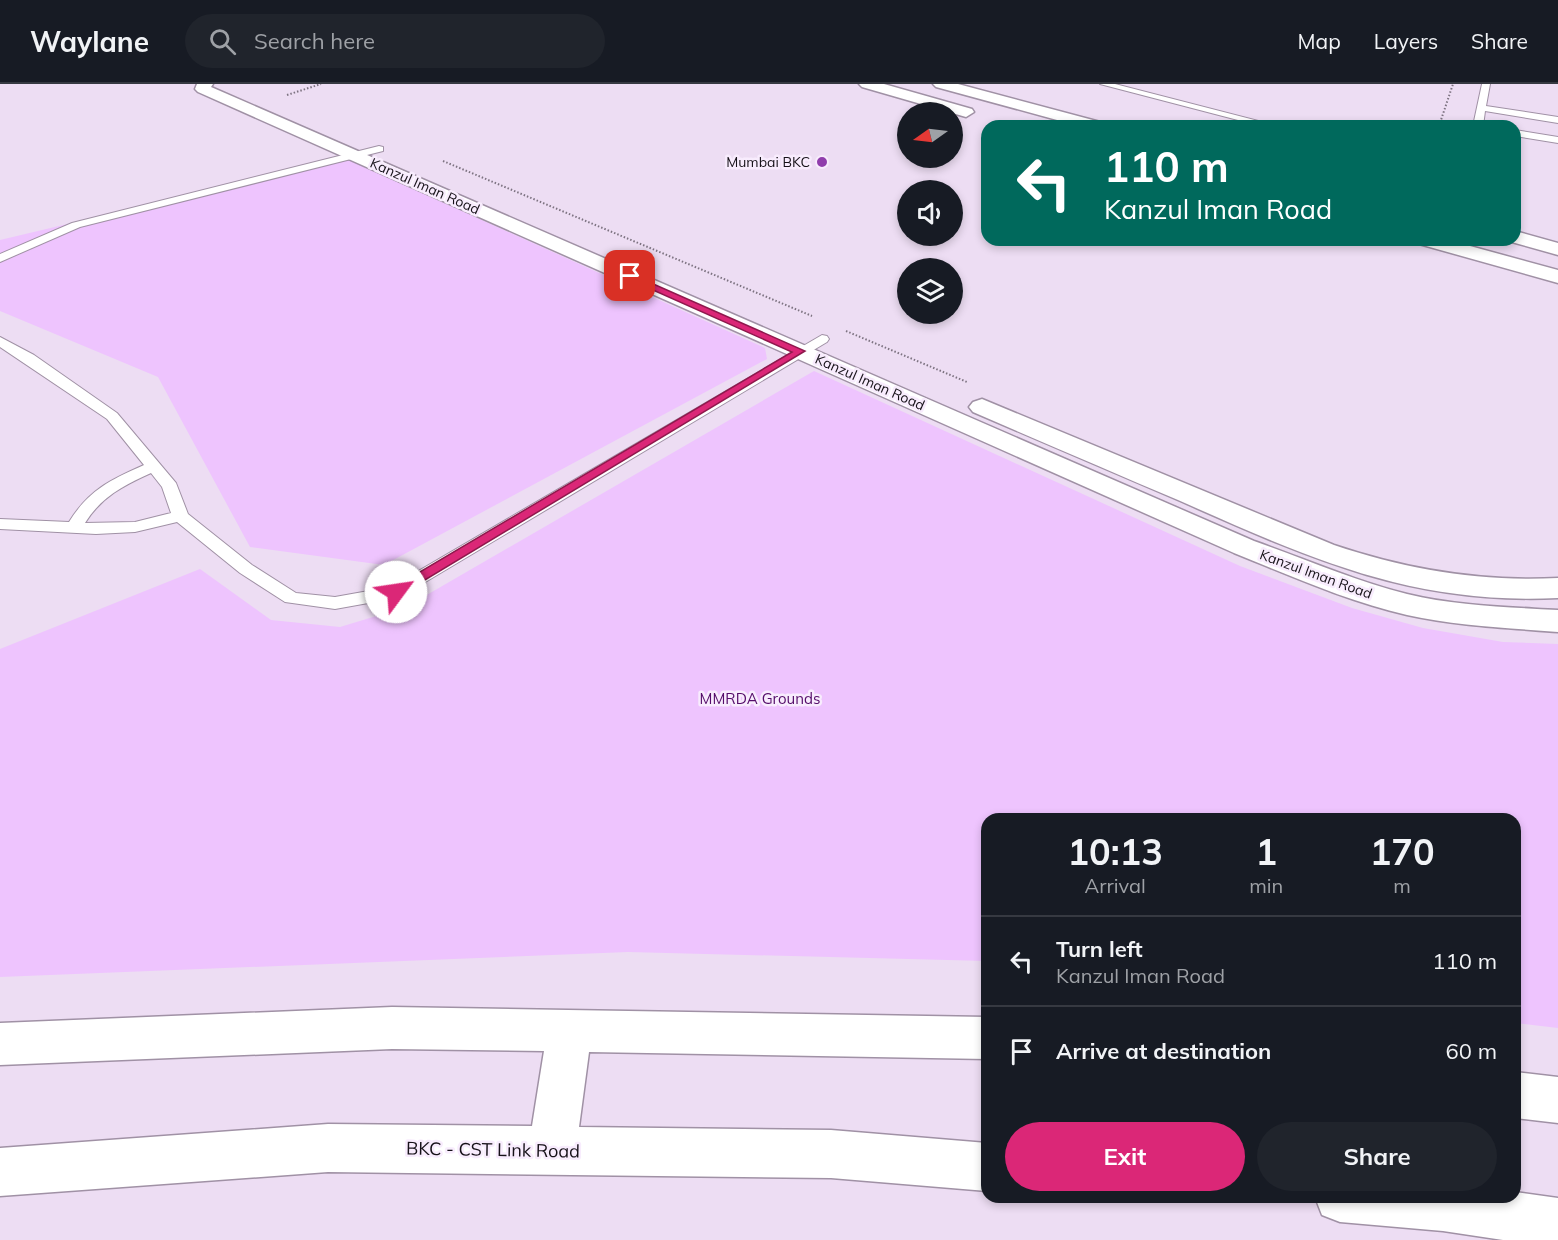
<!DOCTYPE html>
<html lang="en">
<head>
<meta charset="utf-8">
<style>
  :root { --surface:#171b24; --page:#20242c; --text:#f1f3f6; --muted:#9ea1a6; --line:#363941; --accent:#db2777 }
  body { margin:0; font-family:Mulish,sans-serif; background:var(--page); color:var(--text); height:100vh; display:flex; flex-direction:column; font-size:22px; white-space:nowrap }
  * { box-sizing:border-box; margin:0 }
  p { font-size:20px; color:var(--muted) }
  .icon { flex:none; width:33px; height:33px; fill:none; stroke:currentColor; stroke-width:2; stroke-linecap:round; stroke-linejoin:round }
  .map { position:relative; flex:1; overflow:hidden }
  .panel { position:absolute; left:981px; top:729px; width:540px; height:390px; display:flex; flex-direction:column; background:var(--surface); border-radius:18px; box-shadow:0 3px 9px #0003 }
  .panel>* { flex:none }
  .banner { position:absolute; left:981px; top:36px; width:540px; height:126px; border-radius:18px; box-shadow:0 3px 9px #0003; background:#00695c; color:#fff; overflow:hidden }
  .needle { width:39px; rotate:256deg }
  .buttons { position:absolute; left:897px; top:18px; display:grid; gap:12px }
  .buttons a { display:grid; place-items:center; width:66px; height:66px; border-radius:50%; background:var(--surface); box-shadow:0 3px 9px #0003; font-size:30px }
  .pin { position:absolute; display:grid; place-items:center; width:51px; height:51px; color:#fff; margin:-26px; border-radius:12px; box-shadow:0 3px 9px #0006 }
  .me { position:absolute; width:66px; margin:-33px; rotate:59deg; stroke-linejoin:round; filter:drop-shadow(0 0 4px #0008) }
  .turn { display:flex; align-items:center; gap:21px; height:126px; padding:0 24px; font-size:27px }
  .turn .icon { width:78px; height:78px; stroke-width:2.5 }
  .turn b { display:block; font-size:42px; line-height:51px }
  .eta { display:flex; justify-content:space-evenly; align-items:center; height:102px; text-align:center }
  .eta b { font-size:36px; font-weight:700; line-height:42px }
  .button { display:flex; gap:12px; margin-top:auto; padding:12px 24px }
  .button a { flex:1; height:69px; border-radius:36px; background:var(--accent); color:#fff; font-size:24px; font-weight:700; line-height:69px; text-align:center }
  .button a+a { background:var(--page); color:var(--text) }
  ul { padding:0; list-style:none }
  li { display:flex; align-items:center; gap:18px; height:90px; padding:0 24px; border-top:2px solid var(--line) }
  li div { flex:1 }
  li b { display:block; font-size:22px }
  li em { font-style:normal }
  header { display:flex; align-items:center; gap:36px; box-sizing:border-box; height:84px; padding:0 30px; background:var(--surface); border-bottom:2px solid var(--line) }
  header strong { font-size:28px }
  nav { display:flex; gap:33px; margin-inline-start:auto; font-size:21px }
  .search { width:420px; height:54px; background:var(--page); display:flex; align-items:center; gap:15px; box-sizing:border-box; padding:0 21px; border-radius:33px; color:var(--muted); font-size:22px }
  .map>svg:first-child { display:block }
  .green { fill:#eec4fe }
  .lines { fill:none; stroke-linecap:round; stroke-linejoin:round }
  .service-casing { stroke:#a091a5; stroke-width:2 }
  .minor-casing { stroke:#a091a5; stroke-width:3 }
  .tertiary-casing { stroke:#a091a5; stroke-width:3 }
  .primary-casing { stroke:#a091a5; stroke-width:3 }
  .path { stroke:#7d7381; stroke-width:2; stroke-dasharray:1.5 2; stroke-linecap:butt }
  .service { fill:#fff; fill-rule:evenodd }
  .minor { fill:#fff; fill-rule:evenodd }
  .tertiary { fill:#fff; fill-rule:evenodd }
  .primary { fill:#fff; fill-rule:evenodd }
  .route { fill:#db2777; stroke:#8e194d; stroke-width:1.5 }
  .poi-dot { fill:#903dac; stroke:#f8ecfd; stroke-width:2 }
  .labels { text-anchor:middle; stroke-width:5; stroke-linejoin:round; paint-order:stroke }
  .far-poi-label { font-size:14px; fill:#161118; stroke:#f8ecfd; text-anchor:end }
  .far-street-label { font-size:14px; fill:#161118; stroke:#f8ecfd }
  .park-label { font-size:15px; fill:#550d6a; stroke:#f8ecfd }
  .near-street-label { font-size:18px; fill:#161118; stroke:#f8ecfd }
</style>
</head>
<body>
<header>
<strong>Waylane</strong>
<div class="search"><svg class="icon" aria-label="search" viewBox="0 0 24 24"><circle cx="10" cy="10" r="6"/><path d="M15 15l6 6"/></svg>Search here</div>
<nav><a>Map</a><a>Layers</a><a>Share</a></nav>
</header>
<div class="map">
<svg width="1558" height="1156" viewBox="0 0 1558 1156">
  <rect width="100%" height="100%" fill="#edddf3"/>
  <path class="green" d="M345,74l420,190 2,11 -383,206 -134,-18 -92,-170 -158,-66v-71z
    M814,287l426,195 112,42 71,20 80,14 55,2v384l-43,-5v-204h-528v142l-359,-9 -628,25v-328l200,-80 71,51 69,7 66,-20z"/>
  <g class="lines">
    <g class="service-casing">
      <path id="service" d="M1100,0h15l163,42h-17z
        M1482,0h8l-4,22 72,11v6l-73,-12 -2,15h-10z
        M1515,46l43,7v6l-43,-7z
        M379,62l4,1v4l-303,76 -80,35v-8l72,-31z
        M822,251l5,1 2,3 -2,3 -425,254 -6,2 -61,11 -50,-7 -45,-29 -63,-51 -42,10 -39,2 -96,-5v-10l69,3c20,-32 41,-42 75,-57l-37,-46 -107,-72v-10l34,18 83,58 59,70 12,31 64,51 44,28 39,4 56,-10zM151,389l11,14 9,26 -36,9 -50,1c16,-26 39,-38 66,-50z"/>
    </g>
    <g class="minor-casing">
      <path id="minor" d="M197,0h16l-2,3 1043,454c51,18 101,40 153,53 49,12 101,13 151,16v22c-50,-4 -101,-6 -151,-17 -60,-14 -116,-39 -173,-62l-1036,-461 -3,-3z
        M982,315l352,146c74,25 146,37 224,33v20c-147,7 -249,-40 -380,-98 -68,-29 -136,-58 -205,-88l-4,-5 4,-5z"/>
    </g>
    <g class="tertiary-casing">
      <path id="tertiary" d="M392,923l595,10v42l-398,-7 -10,75 252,3 156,13v48l-156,-13 -503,-6 -328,24v-48l328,-24 204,2 12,-75 -152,-2 -392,16v-42z
        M1515,988l43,5v46l-43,-5z
        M1515,1108l43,6v42h-55l-60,-9 -103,-9 -18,-7 -7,-18h200z"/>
    </g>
    <g class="primary-casing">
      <path id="primary" d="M859,0h25l88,25 2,3 -8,5 -104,-30z
        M933,0h25l146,39 2,3h-27l-143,-39z
        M1515,147l43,12v12l-50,-14 7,-1z
        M1416,156h32l110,30v13l-139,-39z"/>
    </g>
    <path class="path" d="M287,11l34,-11
      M1297,40l9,2
      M1439,42l14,-42
      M443,77l369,155
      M1380,156l16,5
      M846,247l121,51"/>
    <use href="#service" class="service"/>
    <use href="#minor" class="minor"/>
    <use href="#tertiary" class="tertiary"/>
    <use href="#primary" class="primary"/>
  </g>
  <path class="route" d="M626,191h7l172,76 -405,244h-9l-2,-3 2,-3 401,-237 -166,-74z"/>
  <circle class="poi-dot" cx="822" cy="78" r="6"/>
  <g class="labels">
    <g class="far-poi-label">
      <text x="810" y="83">Mumbai BKC</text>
    </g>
    <g class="far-street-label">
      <text transform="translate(425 102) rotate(24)" y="5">Kanzul Iman Road</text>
      <text transform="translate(870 298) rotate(24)" y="5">Kanzul Iman Road</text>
      <text transform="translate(1316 490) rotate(20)" y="5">Kanzul Iman Road</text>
    </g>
    <g class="park-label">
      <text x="760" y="620">MMRDA Grounds</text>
    </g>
    <g class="near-street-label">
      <text transform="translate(493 1066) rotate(1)" y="6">BKC - CST Link Road</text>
    </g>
  </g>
</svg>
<div class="buttons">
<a><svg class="needle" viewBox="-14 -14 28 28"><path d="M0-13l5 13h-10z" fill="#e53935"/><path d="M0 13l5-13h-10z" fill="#9ea1a6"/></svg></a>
<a><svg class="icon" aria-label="sound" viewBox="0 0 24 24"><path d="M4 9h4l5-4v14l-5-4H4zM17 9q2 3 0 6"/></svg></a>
<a><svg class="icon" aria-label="layers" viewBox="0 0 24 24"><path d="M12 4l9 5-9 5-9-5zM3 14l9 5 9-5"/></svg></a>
</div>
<div class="pin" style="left:630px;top:192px;background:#d93025"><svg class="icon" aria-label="arrive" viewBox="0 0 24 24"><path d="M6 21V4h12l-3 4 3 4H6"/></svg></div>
<svg class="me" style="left:396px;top:508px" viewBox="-20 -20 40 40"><circle r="19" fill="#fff"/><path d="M0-13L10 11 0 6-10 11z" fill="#db2777"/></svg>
<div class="banner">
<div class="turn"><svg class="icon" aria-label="left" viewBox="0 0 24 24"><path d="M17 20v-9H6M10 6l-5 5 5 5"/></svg><div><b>110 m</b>Kanzul Iman Road</div></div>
</div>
<section class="panel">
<div class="eta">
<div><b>10:13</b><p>Arrival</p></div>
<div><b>1</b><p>min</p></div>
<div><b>170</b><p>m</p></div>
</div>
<ul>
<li><svg class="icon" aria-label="left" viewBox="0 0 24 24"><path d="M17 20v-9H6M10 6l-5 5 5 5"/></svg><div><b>Turn left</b><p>Kanzul Iman Road</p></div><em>110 m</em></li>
<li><svg class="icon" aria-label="arrive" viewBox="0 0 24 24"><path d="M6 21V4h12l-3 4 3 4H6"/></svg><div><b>Arrive at destination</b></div><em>60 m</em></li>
</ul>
<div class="button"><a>Exit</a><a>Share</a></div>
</section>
</div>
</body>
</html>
